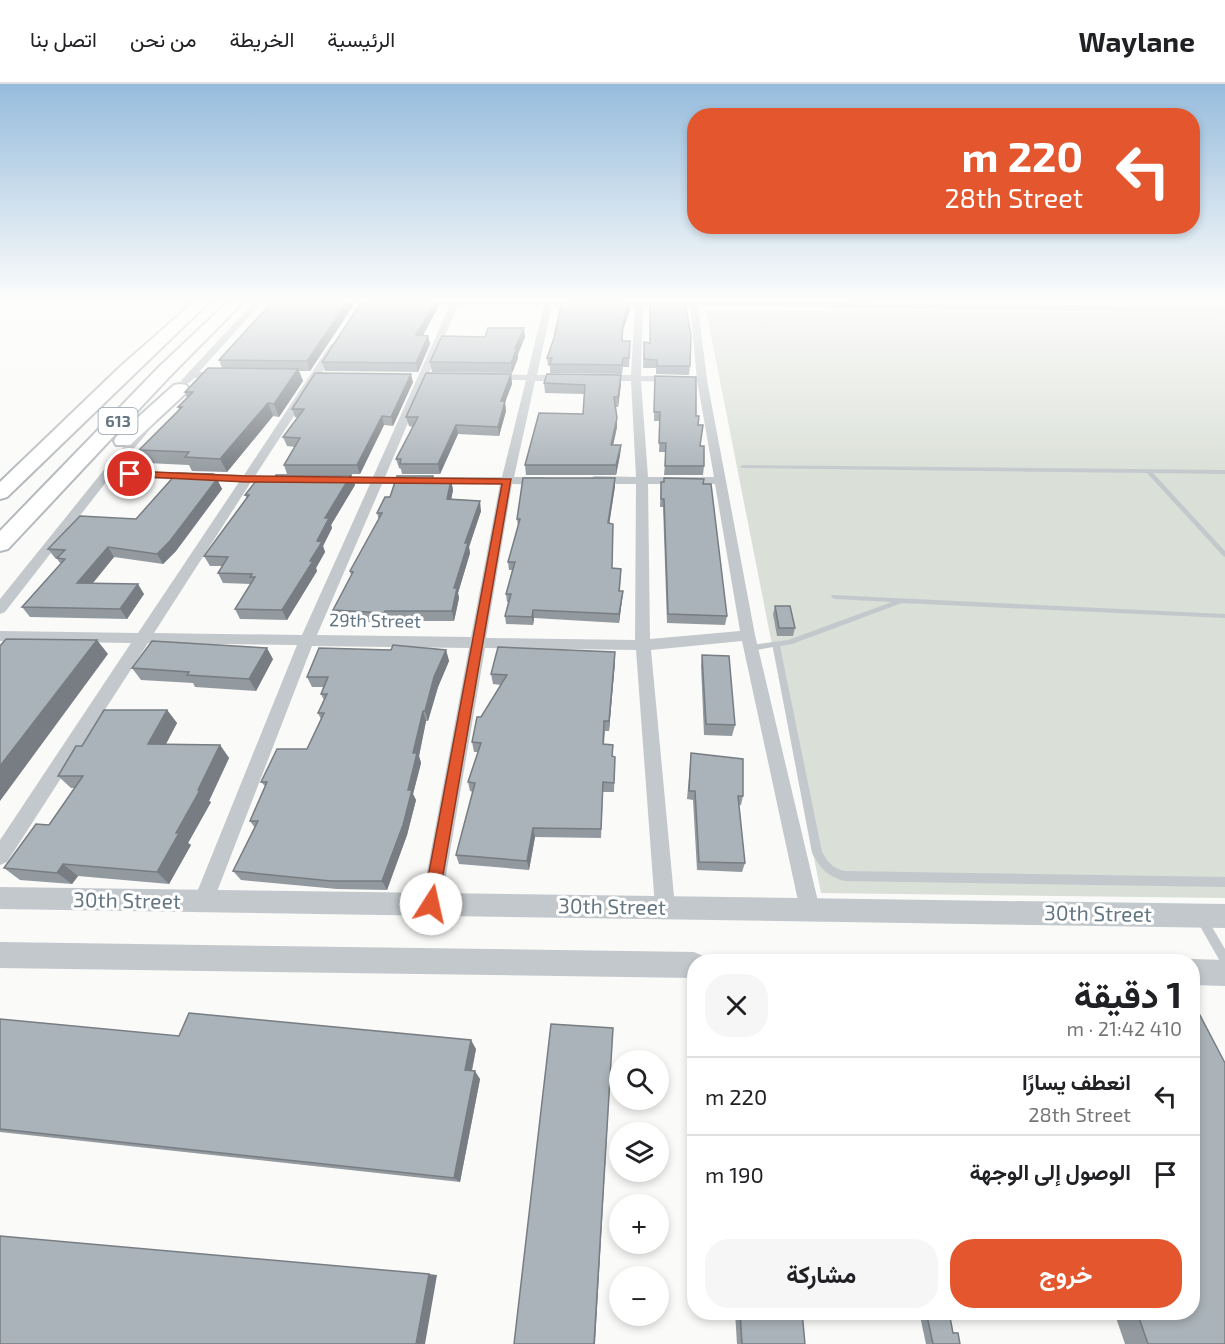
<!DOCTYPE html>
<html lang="ar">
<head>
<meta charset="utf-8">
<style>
  :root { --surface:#fff; --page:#f6f6f6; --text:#202124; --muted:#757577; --line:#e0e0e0; --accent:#e4572e }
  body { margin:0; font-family:"Exo 2",Vazirmatn,sans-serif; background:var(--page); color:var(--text); direction:rtl; height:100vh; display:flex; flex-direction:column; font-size:22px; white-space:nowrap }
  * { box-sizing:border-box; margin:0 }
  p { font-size:20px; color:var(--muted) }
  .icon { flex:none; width:33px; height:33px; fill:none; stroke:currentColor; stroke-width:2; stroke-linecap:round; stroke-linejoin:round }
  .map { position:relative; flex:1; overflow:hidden; direction:ltr }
  .details { position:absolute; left:687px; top:870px; width:513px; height:366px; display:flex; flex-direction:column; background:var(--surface); border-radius:24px; box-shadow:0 3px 9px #0003; direction:rtl }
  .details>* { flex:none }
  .banner { position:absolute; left:687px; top:24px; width:513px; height:126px; border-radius:24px; box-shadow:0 3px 9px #0003; direction:rtl; background:#e4572e; color:#fff; overflow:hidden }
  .buttons { position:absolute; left:609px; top:966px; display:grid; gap:12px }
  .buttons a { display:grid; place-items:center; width:60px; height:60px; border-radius:50%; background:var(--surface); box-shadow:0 3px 9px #0003; font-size:30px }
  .pin { position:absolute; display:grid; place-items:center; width:51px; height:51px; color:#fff; margin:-26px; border:3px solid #fff; border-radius:50%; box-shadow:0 2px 6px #0007 }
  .me { position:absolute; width:66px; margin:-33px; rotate:10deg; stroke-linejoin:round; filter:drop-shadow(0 0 4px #0008) }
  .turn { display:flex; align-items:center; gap:21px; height:126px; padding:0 18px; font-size:27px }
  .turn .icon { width:78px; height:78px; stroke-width:2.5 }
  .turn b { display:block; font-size:42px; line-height:51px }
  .round { display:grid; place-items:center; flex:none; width:63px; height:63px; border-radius:24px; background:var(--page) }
  .head { display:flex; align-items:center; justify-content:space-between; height:102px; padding:0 18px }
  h1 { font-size:36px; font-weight:700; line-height:45px }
  .cta { display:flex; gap:12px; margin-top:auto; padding:12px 18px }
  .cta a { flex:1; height:69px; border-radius:24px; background:var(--accent); color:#fff; font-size:24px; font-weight:700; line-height:69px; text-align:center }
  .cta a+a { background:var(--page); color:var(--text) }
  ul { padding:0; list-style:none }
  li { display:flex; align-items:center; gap:18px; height:78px; padding:0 18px; border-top:2px solid var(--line) }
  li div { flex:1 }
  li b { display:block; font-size:22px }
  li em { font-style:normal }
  header { display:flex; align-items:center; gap:36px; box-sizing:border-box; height:84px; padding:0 30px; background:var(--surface); border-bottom:2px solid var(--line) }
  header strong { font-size:28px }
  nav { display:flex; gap:33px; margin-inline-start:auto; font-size:21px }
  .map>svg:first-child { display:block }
  .green { fill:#dadfd7 }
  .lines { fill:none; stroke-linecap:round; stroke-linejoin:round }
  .motorway-casing { stroke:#b4b9bd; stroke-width:4 }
  .service { fill:#c3c8cc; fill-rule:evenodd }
  .minor { fill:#c3c8cc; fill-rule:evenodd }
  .tertiary { fill:#c3c8cc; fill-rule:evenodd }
  .motorway { fill:#fff; fill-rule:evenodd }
  .wall { fill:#929a9f }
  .shaded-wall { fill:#777d82 }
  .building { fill:#aab3b9; stroke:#777d82; stroke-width:1.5 }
  .route { fill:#e4572e; stroke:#94391e; stroke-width:1.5 }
  .labels { text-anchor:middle; stroke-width:6; stroke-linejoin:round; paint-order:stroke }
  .shield { fill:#fff; stroke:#939fa8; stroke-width:1.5 }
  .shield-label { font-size:16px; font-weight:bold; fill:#657683 }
  .street-label { font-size:18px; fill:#657683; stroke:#fff }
  .near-street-label { font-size:21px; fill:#657683; stroke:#fff }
</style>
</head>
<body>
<header>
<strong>Waylane</strong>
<nav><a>الرئيسية</a><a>الخريطة</a><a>من نحن</a><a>اتصل بنا</a></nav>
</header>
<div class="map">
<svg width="1225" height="1260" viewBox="0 0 1225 1260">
  <rect width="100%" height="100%" fill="#fafaf8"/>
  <path class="green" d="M706,226l519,3v585l-404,-5z"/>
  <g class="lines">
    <g class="motorway-casing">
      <path id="motorway" d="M195,217h15l-203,196 -7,2v-17l121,-116z
        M229,217h15l-73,74 -163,174 -8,2v-20l159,-164z
        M180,300l6,1 3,4 -3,4 -56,52h-14l-2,-4 2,-4 58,-52z"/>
    </g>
    <path class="service" d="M743,381l482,5v4l-72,-1 72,78v6l-2,-1 -76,-83 -406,-5 -1,-1z
      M832,511l393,19v4l-323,-15 -110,41 -12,2 42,206c6,10 11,17 23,19l380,6v10l-380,-6c-17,-4 -25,-13 -33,-28l-39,-206 -22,4 -4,-3 4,-3 37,-5 104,-38 -57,-3 -4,-2z
      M1201,829l4,2 20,34v15l-4,-1 -24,-42 -1,-3 1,-3z"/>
    <path class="minor" d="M255,217h8l-64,71h23l3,1v4l-31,1 -5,5h-6l-2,-2 7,-8z
      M322,217h64l1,1 -4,2 -57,-1z
      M414,217h171l3,2 -4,2h-32l-15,70h30l5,3 -5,3h-32l-21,96h30l6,4 -6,4 -32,-1 -26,154 149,2 1,-156h-42l-6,-4 6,-4 42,1 -5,-96h-33l-5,-3 5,-3h33l4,-69 -26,-1 -4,-2 1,-2 619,6v6l-527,-7 9,74 48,255 65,275 -3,7 -7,3 -7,-3 -3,-7 -58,-269 -91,9 24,257 -3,7 -7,3 -7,-3 -3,-7 -19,-257 -151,-2 -44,256 -3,7 -7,3 -7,-3 -3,-7 48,-256 -157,-2 -99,256 -3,7 -7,3 -7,-3 -3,-7 104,-257 -149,-2 -141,219 -7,3v-25l131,-197 -131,-2v-10l138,2 101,-151 -129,-5 -105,135 -5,2v-15l103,-128 45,-52h8l1,2 -41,49 128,5 86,-130 5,-3 5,3 -85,131 4,3 -8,3 -97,151 148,2 68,-151h-40l-6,-4 6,-4 43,1 77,-172 -33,-1zM458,221h86l-17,70 -37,-1 -5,3 5,3h36l-24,97h-117zM643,222h47l7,74 17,97h-66l-7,-96 37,1 5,-3 -5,-3h-37zM382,400h118l-29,153 -154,-2zM648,400h67l25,147 -90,8z"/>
    <path class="tertiary" d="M0,803l1225,17v24l-1225,-19z
      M0,858l694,10 9,4 2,6h-11v16l-694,-10z
      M1192,875l33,1v26l-33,-1v-23h-6z"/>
    <use href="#motorway" class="motorway"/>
  </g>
  <path class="wall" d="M273,217h78l2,5 -43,65h-11l4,10 -24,36 -6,-1 -46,56 -35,-1 -3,-6 -43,-2 -7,-13 40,-40 -1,-3 9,-9 -2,-6 37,-24 -3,-8z
    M630,217v8l-7,21 -1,11h8l-1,26h-6l-1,7 -72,-1v-7h-2l-1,-8z
    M438,223l-15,29h5l2,8 -12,28 -93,-1 -3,-9z
    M485,253h40l-7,17v4l-6,15 -80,-1 -2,-10z
    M644,258l46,24 -1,9 -33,-1v-6h-13z
    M511,290l1,10 -7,18 1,9 -7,25 -41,-2 -18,40h-38l-1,-5 -2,-1 -3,-9 17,-32 -4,-1 -3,-9z
    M655,292l41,40 2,9 6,41 -1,9h-39l2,-23h-7l1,-31h-6z
    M413,298l-20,44 -9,-1 -24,49h-73l-3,-9 11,-18 -8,-1 -4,-9 15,-19 -3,-1 -3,-8z
    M544,299l77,1 -3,23h-2l1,20 -4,18h8l-1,10 -4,20h-90l-1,-10 58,-51 1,-20 -39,-1z
    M351,391l4,10 -24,40 1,3 -9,18 2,6 -9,16 1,3 -30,49 -47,-1 -5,-10 16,-25 -28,-1 -5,-10 4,-7h-12l-6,-10 43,-58 -2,-3 30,-17z
    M215,395h2l5,10 -46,62 -13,13 -49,-7 -22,26 52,11 -17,25 -97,-2 -8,-10 39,-43 -4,-5 -2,-1 -7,-9 88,-30z
    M451,396l2,10 -2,10 30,11 -12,36 1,6 -12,40 1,5 -5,23h-65l-1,2 -51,-3 -4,-10 18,-35 -1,-4 29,-51 -2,-7 13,-16 44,-16z
    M661,398l42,2 24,132 -2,9 -58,-2 -4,-116h-3z
    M615,402l-6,38 3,44 9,1 -1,22h3l-1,9 -3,23 -85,-5 -1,7 -27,-1 -1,-8 3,-14h-1l-1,-8 6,-24h-3l-1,-8 10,-36 -1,-7z
    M775,522l20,22 -2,8h-16l-4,-22z
    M391,566h55l3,11 -11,26 -10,34h-2l-7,35 2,7 -8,31 3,6 -9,35 -20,55 -50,-1 -96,-9 -8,-9 22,-43 -5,-7 15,-35 -4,-4 46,-33 14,-30 -3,-6 6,-13 -3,-6 2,-7h-11l-5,-10z
    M702,571l33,70 -3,11 -28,-1 -3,-69z
    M273,575l-17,32 -61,-4 -2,-4 -52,-3 -9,-12z
    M615,578l-6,69h-4l-1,13 8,12 3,1 -1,35h-11l-2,46 -66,-1 -6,33 -70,-6 -3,-9 17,-63 -3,-1 -2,-9 10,-30h-4l-2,-10 9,-25 20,-32 -8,-1 -2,-10z
    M167,626l10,13 -11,21 54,1 9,13 -20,43 2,1 -23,41 3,2 -22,39 -91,-8 -6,8 -52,-4 -16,-12 45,-43 25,-37h-3l-13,-12 24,-30z
    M691,669l52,43 -2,9h-2l6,58 -3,9 -45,-2 -4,-70 -6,-1z
    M0,935l179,17 297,13 -4,22 8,8 -20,103 -460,-50z
    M694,1074v33h-1l-1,-29z
    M735,1228h67l3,32h-68z
    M900,1228h49l4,20 5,1 2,11h-34l-6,-28 -20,-2z
    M1114,1228h78l33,32h-100z"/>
  <path class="shaded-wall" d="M348,217h3l2,5 -43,65 -3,-10z
    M436,217h1l1,6 -20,37 -2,-9z
    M630,217v8l-7,21v-8z
    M524,244l1,9 -7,17v4l-6,15 -1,-10 4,-15z
    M428,252l2,8 -12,28 -2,-9z
    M298,285l5,12 -24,36 -5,-13z
    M411,290l2,8 -20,44 -2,-9z
    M511,290l1,10 -7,18 1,9 -7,25 -1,-9 3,-26z
    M621,291v9l-3,23v-10z
    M268,319l5,13 -46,56 -7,-13z
    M382,332l2,9 -24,49 -3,-9z
    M617,334v9l-6,28v-10z
    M456,341l2,9 -18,40 -2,-10z
    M621,361l-1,10 -4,20v-10z
    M213,390l3,7 1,-2 5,10 -46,62 -13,13 -6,-10z
    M351,391l4,10 -24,40 1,3 -9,18 2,6 -9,16 1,3 -30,49 -5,-10 28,-49 15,-43z
    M615,394v8l-7,46v-9z
    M451,396l2,10 -4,19 -2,-10z
    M480,417l1,10 -12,36 1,6 -12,40 1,5 -5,23 -2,-10 2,-23 11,-45z
    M108,463l6,10 -29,36 -8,-10z
    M138,500l6,10 -17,25 -7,-10z
    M623,507l-1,9 -3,23v-9z
    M533,526l1,8 -1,7 -1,-8z
    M385,527l4,10 -1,2 -4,-10z
    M97,556l11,14 -108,147v-35z
    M267,564l6,11 -17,32 -7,-12z
    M446,566l3,11 -11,26 -10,34 -3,-10 9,-34z
    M615,568v10l-6,69v-10z
    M167,626l10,13 -18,34 -11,-13z
    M423,627l3,10 -7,35 2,7 -8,31 3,6 -9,35 -20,55 -5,-9 26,-91 5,-37z
    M220,661l9,13 -20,43 2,1 -23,41 3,2 -22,39 -12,-12z
    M533,744l2,9 -6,33 -2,-9z
    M63,780l15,12 -6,8 -15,-11z
    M613,944l-18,316h-1z
    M471,956l5,9 -6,29 -5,-8z
    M475,987l5,8 -20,103 -6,-4z
    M429,1190l8,1 -12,69h-9z"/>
  <path class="building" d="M273,217h75l-41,60 -88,-1z
    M362,217h74l-20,34 12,1 -12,27 -94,-1z
    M562,217h68l-7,21 -1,19h8l-1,17h-6l-1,7 -72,-1 2,-6h-5l7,-20z
    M650,218h35l6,33 -1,31h-33v-6l-13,-1v-17l6,1z
    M488,244h36l-9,20h2l-6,15 -81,-1 12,-26 43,1z
    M208,284l90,1 -24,35 -6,-1 -48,56 -35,-2 4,-5 -50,-2 43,-43h-4l15,-15h-8z
    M315,289l96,1 -20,43 -9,-1 -25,49h-73l16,-27 -17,-1 21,-28h-12z
    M426,289l85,1 -10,27h4l-7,26 -42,-2 -18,39h-38l1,-5h-5l22,-42h-12z
    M547,290l74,1 -3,22h-4l3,21 -6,27h10l-5,20h-91l14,-52 44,1 2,-29 -41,-2z
    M655,292l41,1v39h3l-1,9h5l-3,21h4v20h-39l1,-23h-7l1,-31h-6z
    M177,389l36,1 -4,5h8l-47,62 -13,13 -49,-7 -31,36 61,1 -18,25 -98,-2 43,-48 -8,-1 8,-8 -17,-1 32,-33 56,3z
    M276,391h75l-26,43h4l-12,23 5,1 -12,19h3l-31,49 -47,-1 20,-32h-5l2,-3 -34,-1 10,-16 -24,-1 45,-61h-4l14,-18 16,1z
    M397,392h36l-2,5 20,-1 -4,19 33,2 -15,42h3l-14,45h3l-5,23h-67l-1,2 -51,-3 20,-38 -3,-1 32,-58h-5l8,-16h5z
    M523,394h92l-7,45 5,1 -1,44 9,1 -2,22h4l-4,23 -86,-4 -1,7 -27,-1 6,-22h-5l9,-32h-7l12,-43h-3z
    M664,394l40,1 -1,5h8l16,132 -59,-2 -4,-115h-3v-17h3z
    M775,522h15l5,22h-16z
    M6,555l91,1 -97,126v-120z
    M152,557l115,7 -18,31 -62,-4 2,-3 -57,-4z
    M393,561l53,5 -12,27 -9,34h-2l-10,42h4l-9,37h4l-9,35 -21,56h-51l-98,-10 25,-50h-8l17,-39h-6l16,-33h30l17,-36h-6l9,-19h-6l7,-17h-21l12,-29 72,2z
    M498,563l117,5 -6,69h-5l-1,23 10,1 -1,11 3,1 -1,26 -11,-1 -2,47 -68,-1 -6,33 -71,-6 19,-72 -7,-1 13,-39 -9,-1 5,-25h4l26,-42 -16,-1z
    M702,571l27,1 6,69 -29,-1z
    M104,626h63l-19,34 72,1 -22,45h2l-24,43h3l-22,39 -94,-8 -6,9 -53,-5 32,-44 13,1 34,-49h-25l18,-30h6z
    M691,669l52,6v37h-5l7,67 -46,-1 -4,-71h-6z
    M1192,916l33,63v281h-77l-11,-32h55z
    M189,929l282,27 -6,30 10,1 -21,107 -454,-49v-110l179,17z
    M551,940l62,4 -19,316h-80z
    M0,1152l429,38 -13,70h-416z
    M740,1228h62l3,32h-63z
    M906,1228h43l4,21h5l2,11h-27l-6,-28 -21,-1z"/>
  <linearGradient id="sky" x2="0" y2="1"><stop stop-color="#96bcdc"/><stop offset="0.55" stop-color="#fdfdfc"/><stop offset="1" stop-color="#fdfdfc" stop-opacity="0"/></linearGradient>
  <rect width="1225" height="393" fill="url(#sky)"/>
  <path class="route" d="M130,387l116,5 265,3 -74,431 -6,2 -6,-2 -2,-6 79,-420 -256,-2 -119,-6v-4z"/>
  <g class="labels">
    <rect class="shield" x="98.5" y="324" width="39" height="26" rx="4.5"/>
    <g class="shield-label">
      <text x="118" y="343">613</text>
    </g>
    <g class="street-label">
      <text transform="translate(375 537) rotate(1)" y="6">29th Street</text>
    </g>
    <g class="near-street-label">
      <text transform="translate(127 817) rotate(1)" y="7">30th Street</text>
      <text transform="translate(612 823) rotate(1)" y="7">30th Street</text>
      <text transform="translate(1098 830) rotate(1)" y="7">30th Street</text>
    </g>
  </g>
</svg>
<div class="buttons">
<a><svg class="icon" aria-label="search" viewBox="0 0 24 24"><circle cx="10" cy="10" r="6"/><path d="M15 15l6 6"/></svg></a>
<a><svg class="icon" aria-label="layers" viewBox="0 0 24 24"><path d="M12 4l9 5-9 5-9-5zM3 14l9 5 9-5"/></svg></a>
<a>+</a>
<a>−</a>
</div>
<div class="pin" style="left:130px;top:390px;background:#d93025"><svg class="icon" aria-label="arrive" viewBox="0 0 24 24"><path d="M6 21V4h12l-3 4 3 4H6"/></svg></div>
<svg class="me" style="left:431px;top:820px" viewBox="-20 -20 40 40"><circle r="19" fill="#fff"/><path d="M0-13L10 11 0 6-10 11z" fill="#e4572e"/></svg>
<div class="banner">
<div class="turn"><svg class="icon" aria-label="left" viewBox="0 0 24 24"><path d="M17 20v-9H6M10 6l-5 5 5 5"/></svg><div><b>220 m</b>28th Street</div></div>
</div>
<section class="details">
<div class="head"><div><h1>1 دقيقة</h1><p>410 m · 21:42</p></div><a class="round"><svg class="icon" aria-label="close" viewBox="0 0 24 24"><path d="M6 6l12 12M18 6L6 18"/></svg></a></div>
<ul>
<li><svg class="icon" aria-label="left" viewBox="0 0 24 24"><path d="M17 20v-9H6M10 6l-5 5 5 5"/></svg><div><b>انعطف يسارًا</b><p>28th Street</p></div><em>220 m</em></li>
<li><svg class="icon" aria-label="arrive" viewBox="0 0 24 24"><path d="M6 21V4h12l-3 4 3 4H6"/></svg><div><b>الوصول إلى الوجهة</b></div><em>190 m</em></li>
</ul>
<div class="cta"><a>خروج</a><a>مشاركة</a></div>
</section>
</div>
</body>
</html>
